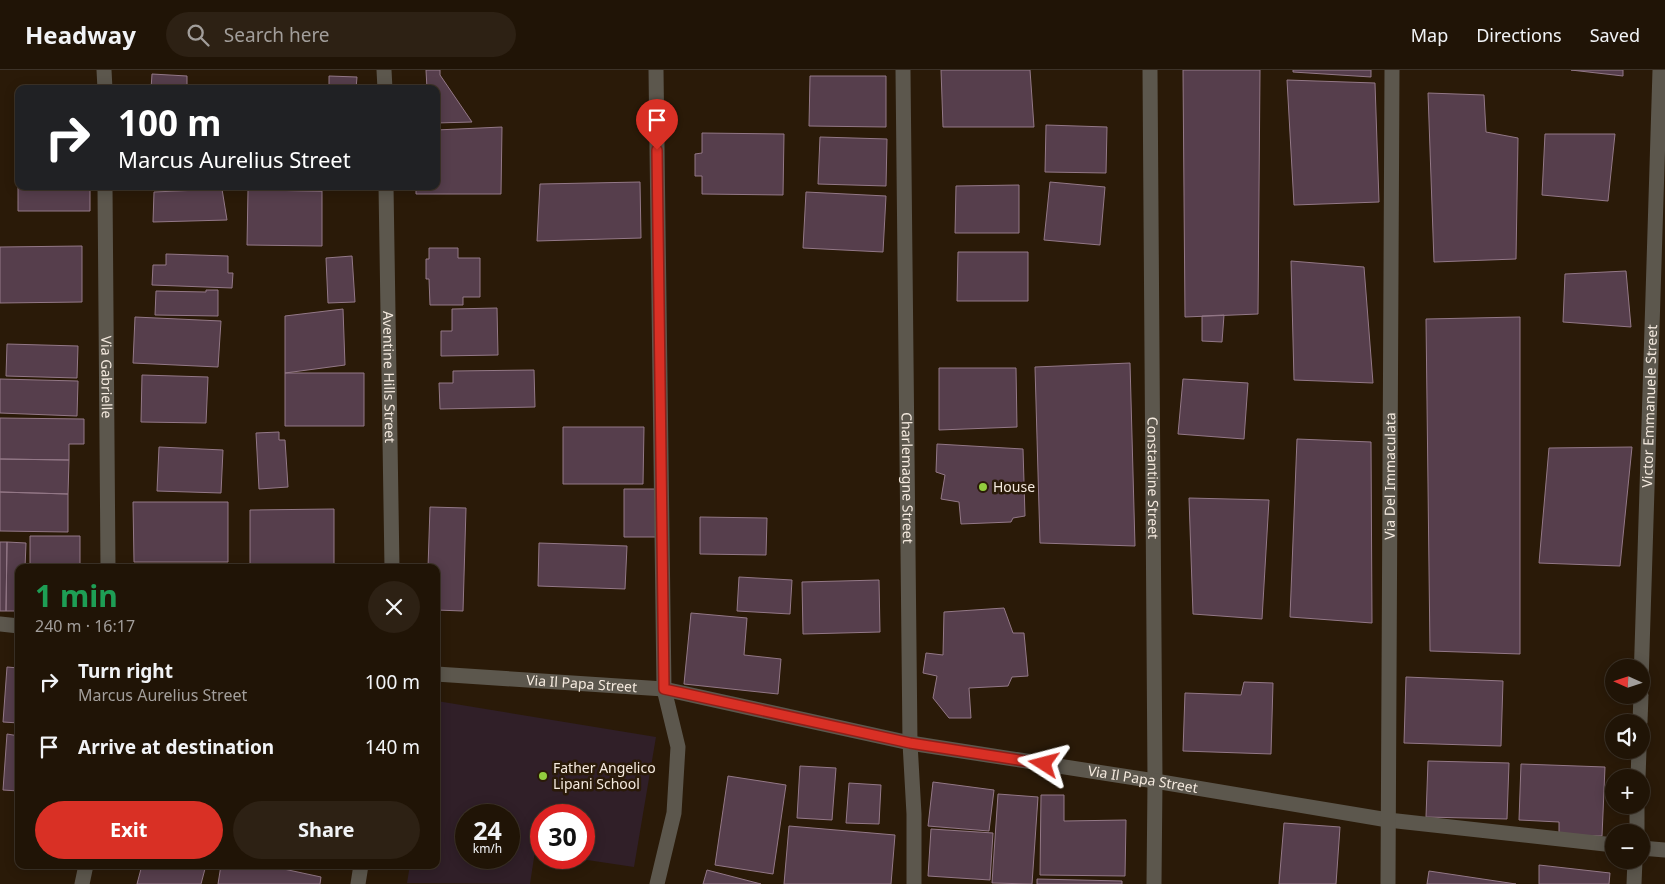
<!DOCTYPE html>
<html lang="en">
<head>
<meta charset="utf-8">
<style>
  :root { --surface:#201406; --page:#2d2114; --text:#f1f3f6; --muted:#a29e9b; --line:#3d3328; --accent:#d93025 }
  body { margin:0; font-family:"Noto Sans",sans-serif; background:var(--page); color:var(--text); height:100vh; display:flex; flex-direction:column; font-size:19px; white-space:nowrap }
  * { box-sizing:border-box; margin:0 }
  p { font-size:16px; color:var(--muted) }
  .icon { flex:none; width:28px; height:28px; fill:none; stroke:currentColor; stroke-width:2; stroke-linecap:round; stroke-linejoin:round }
  .map { position:relative; flex:1; overflow:hidden }
  .sheet { position:absolute; left:15px; top:494px; width:425px; height:305px; display:flex; flex-direction:column; background:var(--surface); border-radius:10px; box-shadow:0 2px 12px #0003,0 0 0 1px var(--line) }
  .sheet>* { flex:none }
  .banner { position:absolute; left:15px; top:15px; width:425px; height:105px; border-radius:10px; box-shadow:0 2px 12px #0003,0 0 0 1px var(--line); background:#202124; color:#fff; overflow:hidden }
  .needle { width:32px; rotate:273deg }
  .tools { position:absolute; left:1605px; top:589px; display:grid; gap:10px }
  .tools a { display:grid; place-items:center; width:45px; height:45px; border-radius:50%; background:var(--surface); box-shadow:0 2px 12px #0003,0 0 0 1px var(--line); font-size:25px }
  .speed { position:absolute; left:455px; top:734px; display:flex; gap:10px; font-size:25px; font-weight:700; text-align:center }
  .speed>* { display:grid; place-content:center; width:65px; height:65px; border-radius:50%; background:var(--surface); box-shadow:0 2px 12px #0003,0 0 0 1px var(--line); line-height:1 }
  .speed small { font-size:12px; font-weight:400 }
  .speed .limit { border:8px solid #d22; background:#fff; color:#111 }
  .pin { position:absolute; display:grid; place-items:center; width:42px; height:42px; color:#fff; margin:-51px -21px; border-radius:50% 50% 50% 0; rotate:-45deg; box-shadow:0 0 5px #0007 }
  .pin .icon { rotate:45deg }
  .me { position:absolute; width:55px; margin:-28px; rotate:279deg; stroke-linejoin:round; filter:drop-shadow(0 0 4px #0008) }
  .turn { display:flex; align-items:center; gap:18px; height:105px; padding:0 20px; font-size:22px }
  .turn .icon { width:65px; height:65px; stroke-width:2.5 }
  .turn b { display:block; font-size:35px; line-height:42px }
  .round { display:grid; place-items:center; flex:none; width:52px; height:52px; border-radius:26px; background:var(--page) }
  .headline { display:flex; align-items:center; justify-content:space-between; height:85px; padding:0 20px }
  h1 { font-size:30px; font-weight:700; line-height:38px; color:#1e9e55 }
  .primary-button { display:flex; gap:10px; margin-top:auto; padding:10px 20px }
  .primary-button a { flex:1; height:58px; border-radius:30px; background:var(--accent); color:#fff; font-size:20px; font-weight:700; line-height:58px; text-align:center }
  .primary-button a+a { background:var(--page); color:var(--text) }
  ul { padding:0; list-style:none }
  li { display:flex; align-items:center; gap:15px; height:65px; padding:0 20px }
  li div { flex:1 }
  li b { display:block; font-size:19px }
  li em { font-style:normal }
  header { display:flex; align-items:center; gap:30px; box-sizing:border-box; height:70px; padding:0 25px; background:var(--surface); border-bottom:1px solid var(--line) }
  header strong { font-size:24px }
  nav { display:flex; gap:28px; margin-inline-start:auto; font-size:18px }
  .search { width:350px; height:45px; background:var(--page); display:flex; align-items:center; gap:12px; box-sizing:border-box; padding:0 18px; border-radius:28px; color:var(--muted); font-size:19px }
  .map>svg:first-child { display:block }
  .education { fill:#301f28; fill-rule:evenodd }
  .building { fill:#563e4c; stroke:#937887 }
  .lines { fill:none; stroke-linecap:round; stroke-linejoin:round }
  .minor { stroke:#5c574d; stroke-width:15 }
  .route-casing { stroke:#8d1f18; stroke-width:12 }
  .route { stroke:#d93025; stroke-width:9 }
  .poi-dot { fill:#92cd3e; stroke:#2a1a08; stroke-width:2 }
  .labels { text-anchor:middle; stroke-width:5; stroke-linejoin:round; paint-order:stroke }
  .street-label { font-size:14px; fill:#f5eadf; stroke:#2a1a08 }
  .poi-label { font-size:14px; fill:#f5eadf; stroke:#2a1a08; text-anchor:start }
</style>
</head>
<body>
<header>
<strong>Headway</strong>
<div class="search"><svg class="icon" aria-label="search" viewBox="0 0 24 24"><circle cx="10" cy="10" r="6"/><path d="M15 15l6 6"/></svg>Search here</div>
<nav><a>Map</a><a>Directions</a><a>Saved</a></nav>
</header>
<div class="map">
<svg width="1665" height="814" viewBox="0 0 1665 814">
  <rect width="100%" height="100%" fill="#2a1a08"/>
  <path class="education" d="M437,631l219,36 -22,130 -60,-9h10v-43h-43v37l-6,-1 -5,33 -123,-1 3,-18h26zM466,745h43v43h-43z"/>
  <path class="building" d="M426,0h14v5l32,47 -36,1v-34h-9z
    M941,0h89l4,57h-91z
    M1183,0h77l-2,244 -73,3z
    M1293,0h78v7l-78,-5z
    M1571,0h52v6z
    M152,4l35,2v13h-36z
    M329,6l28,1 -1,12h-27z
    M810,6h76v51l-77,-1z
    M1287,10l88,3 4,119 -85,3z
    M261,15l53,1v3h-52z
    M1428,23l56,2 2,37 32,6 -2,121 -82,3z
    M1046,55l61,2 -1,46 -61,-1z
    M502,57l-1,67h-85v-8h20v-56z
    M702,63l82,1 -1,61 -81,-1v-18h-7v-22l7,-1z
    M1545,64h70l-7,67 -66,-6z
    M820,67l67,2 -1,47 -68,-2z
    M18,80l1,36h71v25h-72z
    M640,112l1,56 -104,3 3,-57z
    M1050,112l55,5 -5,58 -56,-5z
    M1019,115v48h-64l1,-47z
    M248,116h74v5l-74,-1z
    M222,119l5,31 -74,2 1,-30z
    M248,120l74,1v55l-75,-1z
    M806,122l80,4 -3,56 -80,-4z
    M82,176v56l-82,1v-56z
    M429,178h29v10h22v39h-17v8h-33l-1,-26h-3v-20h3z
    M958,182h70v49h-71z
    M166,184l62,2v17h5l-1,15 -80,-3 1,-20h13z
    M352,186l3,46 -27,1 -2,-45z
    M1291,191l73,6 9,116 -79,-3z
    M1626,201l5,56 -68,-5 2,-48z
    M206,220h12v26l-63,-1 1,-24 50,1z
    M497,238l1,47 -57,1v-25h11v-22z
    M343,239l2,56 -60,8v-57z
    M1224,245l-2,27 -20,-1v-25z
    M135,247l86,4 -3,46 -85,-4z
    M1520,247v337l-90,-3 -4,-332z
    M7,274l71,2 -1,32 -71,-2z
    M1130,293l5,183 -95,-3 -5,-176z
    M939,298h77l1,59 -78,3z
    M534,300l1,37 -95,2 -1,-26h14v-12z
    M285,303h79v53h-79z
    M142,305l66,2 -2,46 -65,-1z
    M0,309l78,2 -1,35 -77,-3z
    M1183,309l65,4 -4,56 -66,-5z
    M0,348l84,1v25h-15v16l-69,-1z
    M563,357h81l-1,57h-80z
    M279,362v8h6l3,47 -29,2 -3,-56z
    M1297,369l74,3 1,181 -82,-6z
    M937,374l86,5 2,67 -12,2 -2,4 -50,2 -2,-22 -18,-3 4,-24 -9,-3z
    M159,377l64,3 -2,43 -64,-2z
    M1632,377l-12,119 -81,-3 10,-115z
    M0,389l69,1 -1,34 -68,-2z
    M624,419h34l1,48h-35z
    M0,422l68,2v38l-68,-1z
    M1189,428l80,2 -7,119 -69,-5z
    M133,432h95v60h-94z
    M430,437l36,1 -3,103 -27,-1v-42h-8z
    M334,439v59h-84v-58z
    M700,447l67,1 -1,37 -66,-1z
    M30,466h50v32h-50z
    M0,472h7l-1,69h-6z
    M7,472l19,1 -1,25h-6v43h-13z
    M539,473l88,3 -2,43 -87,-3z
    M739,507l53,3 -2,34 -53,-3z
    M879,510l1,52 -77,2 -1,-52z
    M1004,538l9,25h11l4,43 -16,1 -4,9 -39,2 2,30h-22l-16,-20 4,-22 -14,-3 3,-20 17,2 1,-43z
    M691,543l56,5 -3,37 37,4 -3,35 -94,-10z
    M7,597l12,1v55l-16,-1z
    M1406,607l97,4 -2,65 -97,-3z
    M1244,612l29,1 -2,71 -88,-3 2,-58 56,2z
    M7,664l12,2v55l-16,-1z
    M1428,691l81,2 -2,56 -81,-2z
    M1521,694l84,3 -3,69 -43,-1v-13l-40,-2z
    M800,696l36,2 -4,52 -35,-2z
    M728,706l58,9 -13,89 -58,-9z
    M933,712l61,8 -5,41 -61,-5z
    M849,713l32,2 -2,39 -33,-1z
    M998,724l40,3 -6,87 -40,-1z
    M1041,725h23v26l62,-1 -1,56 -85,-1z
    M1284,753l56,4 -4,57h-57z
    M789,756l106,9 -4,49h-107z
    M931,759l62,4 -3,47 -62,-4z
    M142,795h64l-5,19h-64z
    M221,795h44l56,12 -1,7h-102z
    M1539,795l71,8 -1,11h-70z
    M707,800l54,14h-58z
    M1429,801l87,13h-89z
    M1037,809l85,2v3h-85z"/>
  <g class="lines">
    <g class="minor">
      <path d="M104,0l1,19"/>
      <path d="M384,0l1,19"/>
      <path d="M656,0l8,619 14,58 -4,66 -17,71"/>
      <path id="s1" d="M903,0l7,673 4,71v70"/>
      <path id="s2" d="M1150,0l5,711 -1,103"/>
      <path id="s3" d="M105,116l3,382"/>
      <path id="s4" d="M386,116l6,382"/>
      <path d="M0,554l19,2"/>
      <path id="s5" d="M436,604l228,15 246,54 245,38 233,39 226,25"/>
      <path id="s6" d="M1641,612l19,-612"/>
      <path d="M1640,652l1,-27"/>
      <path d="M1638,708l1,-28"/>
      <path d="M1637,762v-27"/>
      <path d="M1641,778l24,2"/>
      <path d="M82,814l4,-19"/>
      <path d="M358,814l3,-19"/>
      <path id="s7" d="M1388,814l4,-814"/>
      <path d="M1634,814l1,-24"/>
    </g>
  </g>
  <g class="lines">
    <g class="route-casing">
      <path id="route" d="M657,80l7,539 246,54 134,21"/>
    </g>
    <use href="#route" class="route"/>
  </g>
  <g class="poi-dot">
    <circle cx="983" cy="417" r="5"/>
    <circle cx="543" cy="706" r="5"/>
  </g>
  <g class="labels">
    <g class="street-label">
      <text dy="5" stroke="none"><textPath href="#s3" startOffset="191">Via Gabrielle</textPath></text>
      <text dy="5" stroke="none"><textPath href="#s4" startOffset="191">Aventine Hills Street</textPath></text>
      <text dy="5" stroke="none"><textPath href="#s6" startOffset="276">Victor Emmanuele Street</textPath></text>
      <text dy="5" stroke="none"><textPath href="#s1" startOffset="408">Charlemagne Street</textPath></text>
      <text dy="5" stroke="none"><textPath href="#s2" startOffset="408">Constantine Street</textPath></text>
      <text dy="5" stroke="none"><textPath href="#s7" startOffset="408">Via Del Immaculata</textPath></text>
      <text dy="5" stroke="none"><textPath href="#s5" startOffset="146">Via Il Papa Street</textPath></text>
      <text dy="5" stroke="none"><textPath href="#s5" startOffset="716">Via Il Papa Street</textPath></text>
    </g>
    <g class="poi-label">
      <text x="993" y="422">House</text>
      <text x="553" y="703">Father Angelico<tspan x="553" dy="16">Lipani School</tspan></text>
    </g>
  </g>
</svg>
<div class="tools">
<a><svg class="needle" viewBox="-14 -14 28 28"><path d="M0-13l5 13h-10z" fill="#e53935"/><path d="M0 13l5-13h-10z" fill="#a29e9b"/></svg></a>
<a><svg class="icon" aria-label="sound" viewBox="0 0 24 24"><path d="M4 9h4l5-4v14l-5-4H4zM17 9q2 3 0 6"/></svg></a>
<a>+</a>
<a>−</a>
</div>
<div class="speed"><div>24<small>km/h</small></div><div class="limit">30</div></div>
<div class="pin" style="left:657px;top:80px;background:#d93025"><svg class="icon" aria-label="arrive" viewBox="0 0 24 24"><path d="M6 21V4h12l-3 4 3 4H6"/></svg></div>
<svg class="me" style="left:1044px;top:694px" viewBox="-20 -20 40 40"><path d="M0-17L14 15 0 8-14 15z" fill="#d93025" stroke="#fff" stroke-width="4"/></svg>
<div class="banner">
<div class="turn"><svg class="icon" aria-label="right" viewBox="0 0 24 24"><path d="M7 20v-9h11M14 6l5 5-5 5"/></svg><div><b>100 m</b>Marcus Aurelius Street</div></div>
</div>
<section class="sheet">
<div class="headline"><div><h1>1 min</h1><p>240 m · 16:17</p></div><a class="round"><svg class="icon" aria-label="close" viewBox="0 0 24 24"><path d="M6 6l12 12M18 6L6 18"/></svg></a></div>
<ul>
<li><svg class="icon" aria-label="right" viewBox="0 0 24 24"><path d="M7 20v-9h11M14 6l5 5-5 5"/></svg><div><b>Turn right</b><p>Marcus Aurelius Street</p></div><em>100 m</em></li>
<li><svg class="icon" aria-label="arrive" viewBox="0 0 24 24"><path d="M6 21V4h12l-3 4 3 4H6"/></svg><div><b>Arrive at destination</b></div><em>140 m</em></li>
</ul>
<div class="primary-button"><a>Exit</a><a>Share</a></div>
</section>
</div>
</body>
</html>
